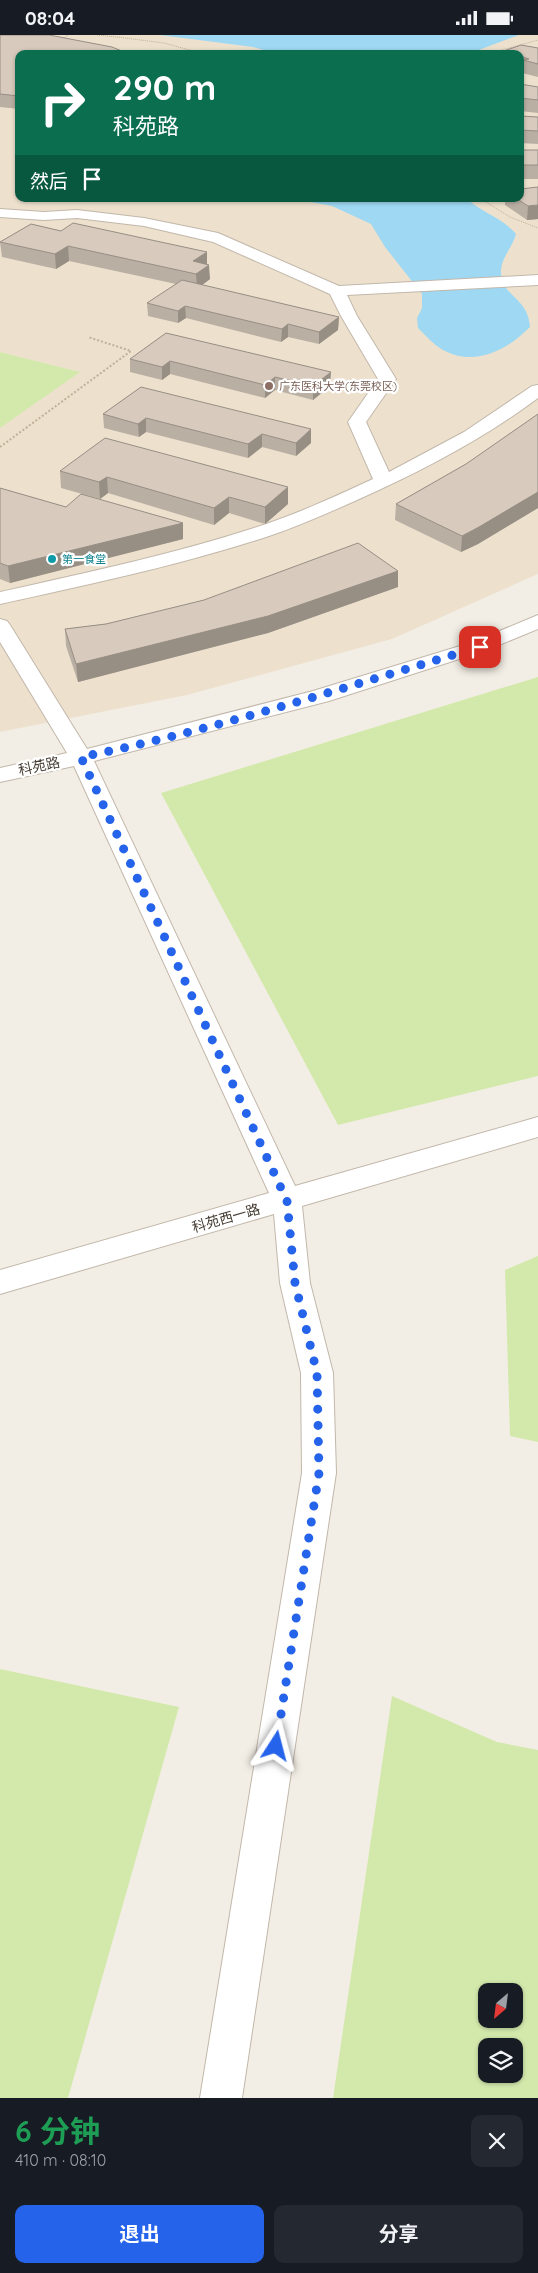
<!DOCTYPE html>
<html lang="zh">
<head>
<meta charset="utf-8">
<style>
  :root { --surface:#171b24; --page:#242831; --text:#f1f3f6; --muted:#9ea1a6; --accent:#2563eb }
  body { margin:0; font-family:Quicksand,"Noto Sans SC",sans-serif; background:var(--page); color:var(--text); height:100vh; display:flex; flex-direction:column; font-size:19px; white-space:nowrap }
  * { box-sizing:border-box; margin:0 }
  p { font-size:16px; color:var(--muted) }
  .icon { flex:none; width:28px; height:28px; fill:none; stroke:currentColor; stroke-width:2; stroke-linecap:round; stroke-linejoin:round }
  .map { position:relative; height:2063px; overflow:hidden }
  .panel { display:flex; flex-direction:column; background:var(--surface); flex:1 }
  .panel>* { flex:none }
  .guide { position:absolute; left:15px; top:15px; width:509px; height:152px; border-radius:10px; box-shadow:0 1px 4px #0004; background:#0b6e4f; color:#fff; overflow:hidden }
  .needle { width:32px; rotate:208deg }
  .controls { position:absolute; left:478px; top:1948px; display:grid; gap:10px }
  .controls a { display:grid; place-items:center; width:45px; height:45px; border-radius:10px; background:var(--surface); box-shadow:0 1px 4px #0004; font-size:25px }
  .pin { position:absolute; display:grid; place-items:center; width:42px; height:42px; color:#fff; margin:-21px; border-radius:10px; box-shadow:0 2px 8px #0006 }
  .me { position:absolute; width:55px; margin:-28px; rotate:9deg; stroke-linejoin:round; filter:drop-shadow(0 0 4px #0008) }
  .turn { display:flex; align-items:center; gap:18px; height:105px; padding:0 15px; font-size:22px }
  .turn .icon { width:65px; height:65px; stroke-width:2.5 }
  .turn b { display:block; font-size:35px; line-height:42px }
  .then { display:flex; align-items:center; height:48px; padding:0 15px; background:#0003; gap:10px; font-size:19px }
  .round { display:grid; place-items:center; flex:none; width:52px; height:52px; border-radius:10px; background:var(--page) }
  .headline { display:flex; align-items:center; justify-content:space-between; height:85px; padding:0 15px }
  h1 { font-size:30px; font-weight:700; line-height:38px; color:#1e9e55 }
  .cta { display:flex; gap:10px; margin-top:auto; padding:10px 15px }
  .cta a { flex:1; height:58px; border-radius:10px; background:var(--accent); color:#fff; font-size:20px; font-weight:700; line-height:58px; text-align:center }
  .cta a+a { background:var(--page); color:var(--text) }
  .status { display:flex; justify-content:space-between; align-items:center; height:35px; padding:0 25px; background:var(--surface); direction:ltr }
  .status svg { height:14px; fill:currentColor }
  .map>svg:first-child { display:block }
  .education { fill:#ede1ce; fill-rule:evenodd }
  .green { fill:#d3e9ac; fill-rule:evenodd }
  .water { fill:#9ed8f3 }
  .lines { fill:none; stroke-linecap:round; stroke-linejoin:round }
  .minor-casing { stroke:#c2b7aa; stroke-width:2 }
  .path-far1 { stroke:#c1af98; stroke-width:1; stroke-dasharray:1 1; stroke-linecap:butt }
  .path { stroke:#c1af98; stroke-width:2; stroke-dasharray:2 2; stroke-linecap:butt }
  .minor { fill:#fff; fill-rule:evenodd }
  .wall { fill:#baafa3 }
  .shaded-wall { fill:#978e84 }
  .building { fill:#d8cbbd; stroke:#978e84 }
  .route { stroke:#2563eb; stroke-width:9; stroke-dasharray:0 16.2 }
  .education-dot { fill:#8d6e63; stroke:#fff; stroke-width:2 }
  .culture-dot { fill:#0f9aa8; stroke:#fff; stroke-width:2 }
  .labels { text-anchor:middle; stroke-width:4.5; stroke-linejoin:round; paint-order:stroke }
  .far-education-label { font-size:11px; fill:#785e54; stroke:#fff; text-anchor:start }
  .far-culture-label { font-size:11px; fill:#0d838f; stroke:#fff; text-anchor:start }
  .street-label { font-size:14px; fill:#463d34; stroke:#fff }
</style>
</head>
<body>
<div class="status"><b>08:04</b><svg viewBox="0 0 49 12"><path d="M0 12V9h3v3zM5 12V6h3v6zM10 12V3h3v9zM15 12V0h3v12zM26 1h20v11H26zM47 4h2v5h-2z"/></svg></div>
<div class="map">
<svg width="538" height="2063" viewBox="0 0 538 2063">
  <rect width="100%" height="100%" fill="#f3eee5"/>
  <path class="education" d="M0,0h538v539l-146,65 -205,56 -187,37zM19,19h501v145h-501z"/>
  <path class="green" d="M0,317l80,20 -80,56z
    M538,642v399l-200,49 -177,-332z
    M538,1221v186l-28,-6 -5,-166z
    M0,1634l179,38 -111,391h-68z
    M392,1661l105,46 41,8v348h-205zM486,1956h28v28h-28zM486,2011h28v28h-28z"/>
  <path class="water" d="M160,0h359l-51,19h-190l-25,-7z
    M294,164h173c17,15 33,17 49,35 -3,12 -14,23 -15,36 -1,27 27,26 29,57 -22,22 -53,40 -85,24 -10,-5 -19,-15 -27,-23l-1,-10 5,-10v-14l-37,-47 -14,-23 -39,-18z"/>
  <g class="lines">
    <g class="minor-casing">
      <path id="minor" d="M0,174l44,3 33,-2 67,8 74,15 121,53 199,-11v10l-191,10 10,21 39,63 -30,43 23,50 75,-40 68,-46 6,-1v13c-56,42 -118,74 -181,102 -29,13 -58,26 -88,36 -88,29 -179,48 -269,68v-12c85,-19 171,-37 254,-64 41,-13 80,-31 119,-49l-25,-57 30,-43 -37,-63 -11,-22 -117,-52 -69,-16 -67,-8 -33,2 -44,-3z
        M538,580v14l-51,21 -158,51 -235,60 201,425 243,-69v20l-236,69 8,77 23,90 3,100 -94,625h-42l102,-625 -1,-100 -21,-90 -6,-69 -274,80v-24l269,-77 -195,-427 -74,16v-14l67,-15 -67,-111v-23l7,2 3,4 77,124 226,-58 160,-49z"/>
    </g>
    <path class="path-far1" d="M97,0l20,2
      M117,2l47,6 40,11
      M61,5l7,-5
      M488,19l50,-14
      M481,164l29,18 28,11"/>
    <path class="path" d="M0,412l131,-96 -43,-14"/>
    <use href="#minor" class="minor"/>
  </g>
  <path class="wall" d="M0,0l19,19v55l-19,-2z
    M538,13v29l-16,-4 1,-3 -3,-1v-15h-19v-2z
    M520,49l18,3v26l-18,-2z
    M520,81l18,1v27l-18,-1z
    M520,115h18v29h-18z
    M538,152v32l-11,1 -22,-15v-6h15z
    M31,189l176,40 3,15 -8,6 137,32 -1,13 -19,14 -31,-7 -7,5 -95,-24 -8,5 -30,-7 -1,-13 29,-19 -107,-23 -13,8 -54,-12 -2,-15z
    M166,298l164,53 -17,14 -38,-10 -10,8 -95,-24 -8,6 -32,-8v-13z
    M141,352l170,56 -15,13 -34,-9 -14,11 -102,-26 -7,5 -35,-9 -1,-14z
    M538,379v94l-60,36 -17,8 -66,-32 1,-16 70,-40z
    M60,436l228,16v17l-23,20 -36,-11 -15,12 -106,-32 -8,6 -39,-11z
    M0,453l66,19 117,16v16l-173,44 -10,-4z
    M398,552l-130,46 -190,49 -12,-36 -1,-17z"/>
  <path class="shaded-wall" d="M538,170v14l-11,1 1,-14z
    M68,211l1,15 -13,8 -1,-15z
    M207,217v14l-14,-5z
    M209,230l1,14 -13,10 -1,-15z
    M185,271l1,12 -8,5v-12z
    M339,282l-1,13 -19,14v-12z
    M288,289v13l-7,5 1,-13z
    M170,326v13l-8,6v-13z
    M331,337l-1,14 -17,14v-14z
    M275,342v13l-10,8v-13z
    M146,383v14l-7,5 -1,-13z
    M311,394v14l-15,13v-13z
    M262,399v13l-14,11v-14z
    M107,442l1,16 -8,6 -1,-17z
    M288,452v17l-23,20v-17z
    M538,457v16l-60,36 -17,8 1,-16z
    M229,462v16l-15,12v-17z
    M183,488v16l-173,44 -2,-17z
    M398,536v16l-130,46 -190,49 -2,-18z"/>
  <path class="building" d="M0,0h49l63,12 17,7h-110v42l-19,-2z
    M521,10l17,3v16l-15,-4 6,-1 -9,-3v-2h-11l-8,-2z
    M520,49l18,3v13l-18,-2z
    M520,81l18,1v14l-18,-1z
    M520,115h18v15h-18z
    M538,152v18l-10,1 -11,-7h3v-10z
    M73,188l134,29 -14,9 16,4 -13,9 -128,-28 -13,8 -55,-12 31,-18 30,7z
    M182,245l157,37 -20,15 -31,-8 -6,5 -97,-23 -7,5 -31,-8z
    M166,298l165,39 -18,14 -38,-9 -10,8 -95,-24 -8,6 -32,-8z
    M141,352l170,42 -15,14 -34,-9 -14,10 -102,-26 -8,6 -35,-10z
    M538,379v78l-59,35 -17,9 -66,-32 70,-40z
    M105,403l183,49 -23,20 -36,-10 -15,11 -107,-31 -8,5 -39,-11z
    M0,453l66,19 15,-13 102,29 -175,43 -8,-3z
    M358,508l40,28 -130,45 -192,48 -11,-35 41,-5 98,-24z"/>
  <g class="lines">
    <path class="route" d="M276,1711l43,-273 -2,-100 -22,-90 -8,-82 -206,-444c135,-27 267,-71 399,-110"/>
  </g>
  <circle class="education-dot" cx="269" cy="351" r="5"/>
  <circle class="culture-dot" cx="52" cy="524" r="5"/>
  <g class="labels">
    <g class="far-education-label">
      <text x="279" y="355">广东医科大学(东莞校区)</text>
    </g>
    <g class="far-culture-label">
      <text x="62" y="528">第一食堂</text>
    </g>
    <g class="street-label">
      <text transform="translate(39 731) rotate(-12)" y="5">科苑路</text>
      <text transform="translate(226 1183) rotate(-16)" y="5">科苑西一路</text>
    </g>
  </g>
</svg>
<div class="controls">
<a><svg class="needle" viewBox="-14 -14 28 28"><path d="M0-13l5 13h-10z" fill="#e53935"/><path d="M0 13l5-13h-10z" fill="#9ea1a6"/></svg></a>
<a><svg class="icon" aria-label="layers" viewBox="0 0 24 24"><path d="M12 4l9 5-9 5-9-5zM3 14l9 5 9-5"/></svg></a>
</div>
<div class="pin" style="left:480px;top:612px;background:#d93025"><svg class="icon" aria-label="arrive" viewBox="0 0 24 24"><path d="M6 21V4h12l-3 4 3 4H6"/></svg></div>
<svg class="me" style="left:276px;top:1711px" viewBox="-20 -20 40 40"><path d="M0-17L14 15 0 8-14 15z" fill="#2563eb" stroke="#fff" stroke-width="4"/></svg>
<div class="guide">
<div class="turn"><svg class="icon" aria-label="right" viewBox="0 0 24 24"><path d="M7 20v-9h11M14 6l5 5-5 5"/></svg><div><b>290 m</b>科苑路</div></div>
<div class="then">然后<svg class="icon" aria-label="arrive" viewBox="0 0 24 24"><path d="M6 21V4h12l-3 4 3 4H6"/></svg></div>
</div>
</div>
<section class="panel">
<div class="headline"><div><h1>6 分钟</h1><p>410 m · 08:10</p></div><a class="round"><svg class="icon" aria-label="close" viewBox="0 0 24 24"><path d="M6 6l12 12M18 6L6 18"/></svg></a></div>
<div class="cta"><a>退出</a><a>分享</a></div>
</section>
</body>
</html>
